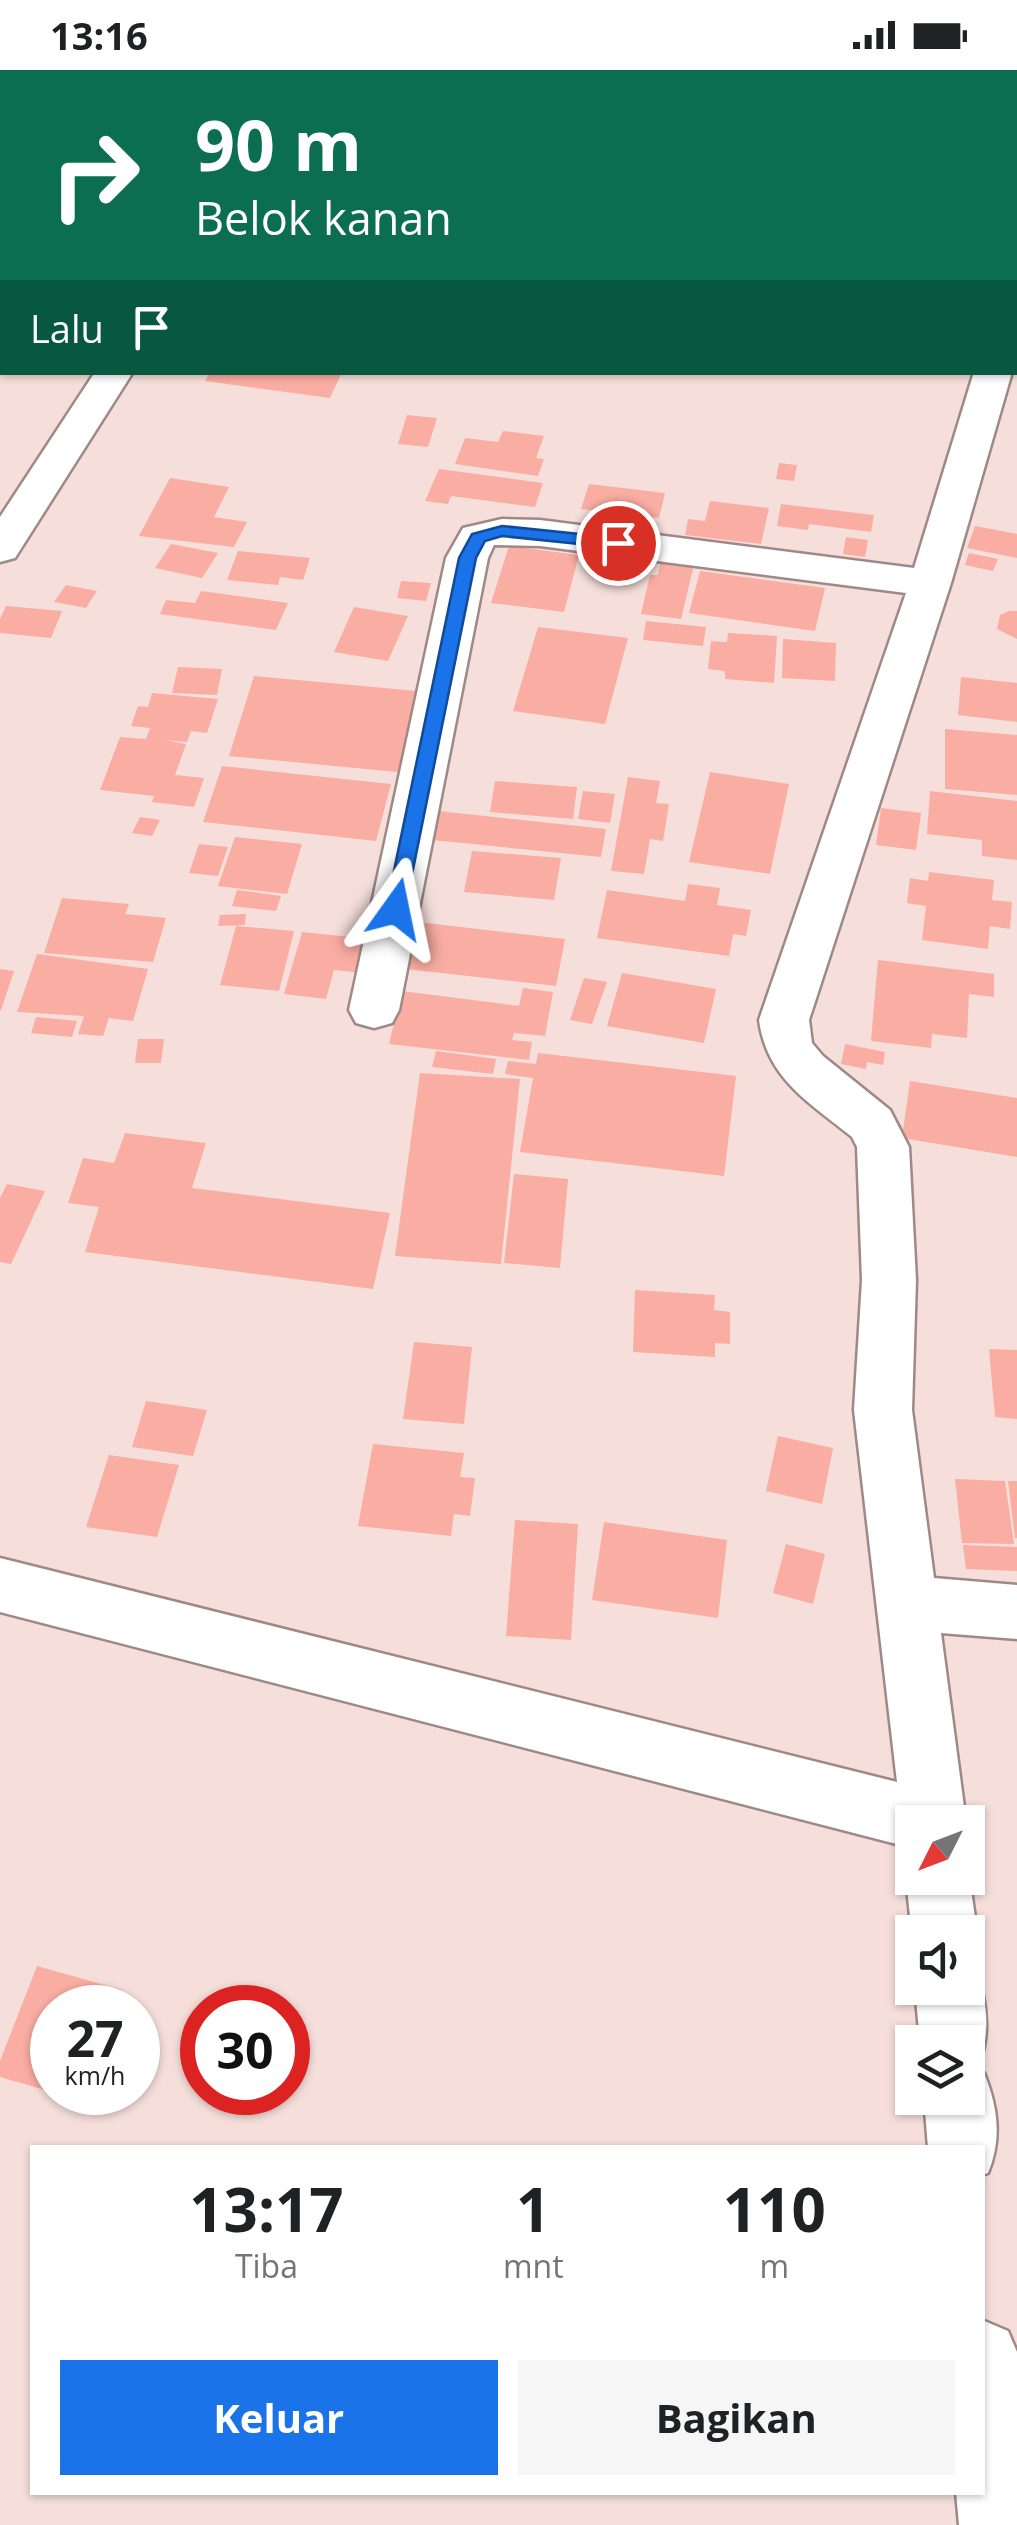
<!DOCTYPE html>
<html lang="id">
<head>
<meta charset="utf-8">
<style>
  :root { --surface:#fff; --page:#f6f6f6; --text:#202124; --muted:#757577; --accent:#1a73e8 }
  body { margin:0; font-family:"Open Sans",sans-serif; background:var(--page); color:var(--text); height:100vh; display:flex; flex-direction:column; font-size:38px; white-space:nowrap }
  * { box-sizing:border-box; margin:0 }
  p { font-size:32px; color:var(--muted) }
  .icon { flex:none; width:55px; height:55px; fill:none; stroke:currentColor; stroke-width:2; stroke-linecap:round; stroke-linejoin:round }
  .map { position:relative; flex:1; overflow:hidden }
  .panel { position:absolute; left:30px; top:2075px; width:955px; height:350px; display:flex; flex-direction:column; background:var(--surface); border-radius:0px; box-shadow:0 2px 8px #0004 }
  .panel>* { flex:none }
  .hud { position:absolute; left:0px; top:0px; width:1018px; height:305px; box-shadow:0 2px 8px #0004; background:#0b6e4f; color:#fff; overflow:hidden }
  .needle { width:65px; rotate:228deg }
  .controls { position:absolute; left:895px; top:1735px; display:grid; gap:20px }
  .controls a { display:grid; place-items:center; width:90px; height:90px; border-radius:0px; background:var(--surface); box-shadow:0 2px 8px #0004; font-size:50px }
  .speed { position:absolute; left:30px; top:1915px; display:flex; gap:20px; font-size:50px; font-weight:700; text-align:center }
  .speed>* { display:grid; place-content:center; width:130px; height:130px; border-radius:50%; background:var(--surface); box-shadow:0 2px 8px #0004; line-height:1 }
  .speed small { font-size:25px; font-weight:400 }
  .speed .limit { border:15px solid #d22; background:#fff; color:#111 }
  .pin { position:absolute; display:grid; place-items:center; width:85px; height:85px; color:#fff; margin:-42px; border:5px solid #fff; border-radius:50%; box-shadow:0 2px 10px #0007 }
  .me { position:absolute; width:110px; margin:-55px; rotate:12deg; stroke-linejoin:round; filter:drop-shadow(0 0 8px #0008) }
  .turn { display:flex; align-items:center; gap:35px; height:210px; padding:0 30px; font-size:45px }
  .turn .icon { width:130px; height:130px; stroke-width:2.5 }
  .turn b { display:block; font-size:70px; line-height:85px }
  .then { display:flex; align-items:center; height:95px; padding:0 30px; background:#0003; gap:20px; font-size:38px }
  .eta { display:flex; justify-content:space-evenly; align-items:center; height:170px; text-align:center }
  .eta b { font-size:60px; font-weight:700; line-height:70px }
  .action { display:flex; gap:20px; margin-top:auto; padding:20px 30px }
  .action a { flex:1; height:115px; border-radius:0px; background:var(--accent); color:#fff; font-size:40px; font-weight:700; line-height:115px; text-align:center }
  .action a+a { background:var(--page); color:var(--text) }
  .status { display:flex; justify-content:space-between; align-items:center; height:70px; padding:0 50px; background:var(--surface); direction:ltr }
  .status svg { height:28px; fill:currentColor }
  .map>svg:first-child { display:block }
  .building { fill:#faada2 }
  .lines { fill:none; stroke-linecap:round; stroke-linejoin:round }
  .minor-casing { stroke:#9f8986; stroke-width:5 }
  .tertiary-casing { stroke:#9f8986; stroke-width:5 }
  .minor { fill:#fff; fill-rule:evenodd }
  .tertiary { fill:#fff; fill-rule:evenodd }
  .route { fill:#1a73e8; stroke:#114b97; stroke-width:2.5 }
</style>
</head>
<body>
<div class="status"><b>13:16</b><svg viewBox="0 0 49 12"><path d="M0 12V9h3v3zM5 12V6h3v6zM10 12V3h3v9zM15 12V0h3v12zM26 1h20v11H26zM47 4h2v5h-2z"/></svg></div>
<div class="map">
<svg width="1017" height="2455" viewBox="0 0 1017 2455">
  <rect width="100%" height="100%" fill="#f6dfdb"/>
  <path class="building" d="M210,302h132l-12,26 -125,-17z
    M407,345l30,3 -9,29 -30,-3z
    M503,361l41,5 -8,22 8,1 -6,17 -83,-12 10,-26 33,4z
    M779,393l18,2 -3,16 -18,-2z
    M439,399l104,14 -8,24 -84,-11 -3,8 -23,-3z
    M170,408l59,9 -15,30 33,5 -13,25 -95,-11z
    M589,414l76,9 -6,25 -17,-2 -4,14 -40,-4 3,-15 -20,-2z
    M710,431l59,7 -8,36 -76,-9 3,-16 17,2z
    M781,434l93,11 -3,17 -62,-8 -1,6 -31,-4z
    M975,456l42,8v24l-50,-10z
    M846,467l22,3 -3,17 -22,-3z
    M171,474l47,9 -16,25 -47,-10z
    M509,476l70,9 -15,57 -73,-9z
    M238,481l72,7 -7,22 -23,-3 -2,8 -51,-5z
    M969,483l29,6 -5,12 -28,-6z
    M661,491l33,4 -13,54 -40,-5 9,-39h8z
    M700,501l125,17 -10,43 -126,-18z
    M401,511l30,2 -5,18 -29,-3z
    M66,515l31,6 -11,17 -32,-6z
    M201,521l87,12 -12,27 -116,-16 6,-14 29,3z
    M6,536l56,5 -11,27 -51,-5v-14z
    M354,537l54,9 -20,45 -54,-9z
    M1009,541h8v28l-20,-10 3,-14z
    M646,551l60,6 -3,19 -60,-6z
    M538,557l90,11 -23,86 -92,-13z
    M728,563l49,3 -3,47 -49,-4v-8l-17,-2 3,-28 16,1z
    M783,569l53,4 -1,38 -53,-3z
    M178,597l44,2 -5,26 -45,-2z
    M254,606l163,15 -19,81 -169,-16z
    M961,607l56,6v39l-59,-7z
    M152,623l66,6 -11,34 -16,-2 -4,11 -23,-2 22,4 -11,31 29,3 -10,29 -42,-5 2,-6 -54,-6 20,-53 26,2 4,-11 -19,-2 7,-20 10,1z
    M945,659l72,6v60l-72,-6z
    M222,696l169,18 -15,57 -173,-19z
    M710,702l79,12 -19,90 -81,-12z
    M628,707l32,4 -4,22 13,1 -6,37 -13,-2 -6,35 -33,-3z
    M495,711l82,6 -4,32 -83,-7z
    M583,721l32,3 -5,29 -32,-4z
    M930,721l87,10v59l-35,-4v-16l-55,-6z
    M881,738l40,5 -5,37 -40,-5z
    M439,741l167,18 -5,28 -169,-17z
    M140,747l20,3 -8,16 -20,-3z
    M235,767l67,7 -15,50 -69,-8z
    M199,774l29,3 -10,29 -29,-3z
    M472,781l89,7 -7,42 -90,-8z
    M929,802l65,8 -2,20 20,2 -2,27 -20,-3 -2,23 -66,-9 4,-34 -19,-3 3,-25 18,3z
    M688,814l32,4 -3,17 34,5 -5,26 -13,-2 -4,22 -132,-18 10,-48 78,11z
    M237,820l44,6 -5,15 -44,-5z
    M62,828l67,6 -4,10 41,4 -13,44 -109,-9z
    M246,844l-1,11 -27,1 2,-11z
    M418,852l147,17 -9,47 -150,-17z
    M236,856l58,5 -15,60 -59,-6z
    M302,862l68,7 -9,34 -27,-3 -8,29 -42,-5z
    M37,884l111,15 -15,52 -24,-3 -6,18 -25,-2 6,-18 -67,-4z
    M878,890l116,14v23l-25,-3 -2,44 -35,-4 -1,14 -60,-7z
    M0,899l14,2 -13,39h-1z
    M622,903l94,16 -12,54 -97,-17z
    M584,908l23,4 -15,42 -22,-4z
    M523,918l30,4 -8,44 -31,-3 -2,7 20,2 -3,18 -140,-16 13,-53 117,15z
    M36,947l41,4 -5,16 -41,-4z
    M138,969h26l-3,24h-26z
    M845,974l40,8 -2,13 -16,-3 -1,7 -25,-5z
    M436,981l60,8 -3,15 -61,-7z
    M538,983l198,23 -12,100 -204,-24 13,-74 -28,-4 3,-13 28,3z
    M420,1003l100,6 -19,185 -106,-8z
    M910,1011l107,17v59l-115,-19z
    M125,1063l81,10 -14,45 198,25 -17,76 -288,-37 14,-45 -31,-4 15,-45 31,5z
    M514,1104l54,5 -8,89 -56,-5z
    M7,1114l38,7 -34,73 -11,-2v-64z
    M635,1220l80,5 -1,15 16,2v32l-15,-1v14l-82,-5z
    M414,1272l58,5 -8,77 -61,-5z
    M989,1279l28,1v69l-22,-2z
    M146,1331l61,9 -14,46 -61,-9z
    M778,1366l55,12 -11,56 -56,-13z
    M373,1374l91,9 -4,24 15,1 -5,38 -16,-2 -3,22 -93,-10z
    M109,1385l70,10 -22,72 -71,-10z
    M955,1409l50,2 9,63 -52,-1z
    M1008,1411h9v57h-2z
    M515,1450l63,4 -7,116 -65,-4z
    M604,1452l123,18 -9,78 -126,-18z
    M786,1474l39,10 -12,50 -40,-11z
    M963,1475l54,2v24l-51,-2z
    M37,1896l85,24 -6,18h-64v84l-52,-15v-16z"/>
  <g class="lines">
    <g class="minor-casing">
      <path id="minor" d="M1015,119h2v20h-2z
        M1017,212v28h-2v-27z
        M95,302h38l-118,186 -15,4v-45z
        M974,302h38l-61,211 -142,437 3,23 11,13 67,54 19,37 7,133 -4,130 22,168 83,7v54l-76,-6 25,189h-54v26l-912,-236v-54l897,224 -43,-372 8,-130 -5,-133 -5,-10c-43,-35 -85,-58 -93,-117l147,-427 -366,-47 -46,-1 -6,13 -89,452 -7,13 -18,5 -18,-5 -7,-13 97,-452 17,-30 39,-9 38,1 374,48z
        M912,1793v15h56v-10l9,64 -9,23v-23h-56v4l-6,-58z
        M968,1892l5,2c14,34 19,68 5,102l-6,3 12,4c14,34 18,66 4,100l-6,2v-27h-54l-4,-50h44v-56h-48l-5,-54h53z
        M982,2250l26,11 9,21v173h-58l-3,-33h26z"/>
    </g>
    <g class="tertiary-casing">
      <path id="tertiary" d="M0,11h2v20h-2z"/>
    </g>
    <use href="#minor" class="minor"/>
    <use href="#tertiary" class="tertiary"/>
  </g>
  <path class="route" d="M502,456l116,12 8,5 -8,5 -116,-12 -17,5 -9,17 -71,351 -9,7 -10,-7 73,-351 13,-24z"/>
</svg>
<div class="controls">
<a><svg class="needle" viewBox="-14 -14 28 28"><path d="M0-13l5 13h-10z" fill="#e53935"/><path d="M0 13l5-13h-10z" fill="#757577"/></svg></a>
<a><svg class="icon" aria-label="sound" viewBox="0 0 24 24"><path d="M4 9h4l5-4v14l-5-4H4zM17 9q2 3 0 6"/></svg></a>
<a><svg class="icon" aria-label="layers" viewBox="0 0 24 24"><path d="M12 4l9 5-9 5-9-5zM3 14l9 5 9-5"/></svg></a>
</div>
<div class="speed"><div>27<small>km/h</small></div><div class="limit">30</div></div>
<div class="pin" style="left:618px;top:473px;background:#d93025"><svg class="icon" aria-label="arrive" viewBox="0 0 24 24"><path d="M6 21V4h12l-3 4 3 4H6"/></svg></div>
<svg class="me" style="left:396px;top:839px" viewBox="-20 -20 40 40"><path d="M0-17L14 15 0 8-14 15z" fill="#1a73e8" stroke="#fff" stroke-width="4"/></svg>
<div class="hud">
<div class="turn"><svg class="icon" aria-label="right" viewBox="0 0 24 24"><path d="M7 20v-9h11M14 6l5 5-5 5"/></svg><div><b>90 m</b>Belok kanan</div></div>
<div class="then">Lalu<svg class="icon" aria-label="arrive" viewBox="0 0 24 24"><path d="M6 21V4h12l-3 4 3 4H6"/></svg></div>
</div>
<section class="panel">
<div class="eta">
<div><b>13:17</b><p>Tiba</p></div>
<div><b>1</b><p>mnt</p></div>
<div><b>110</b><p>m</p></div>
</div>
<div class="action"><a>Keluar</a><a>Bagikan</a></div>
</section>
</div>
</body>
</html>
